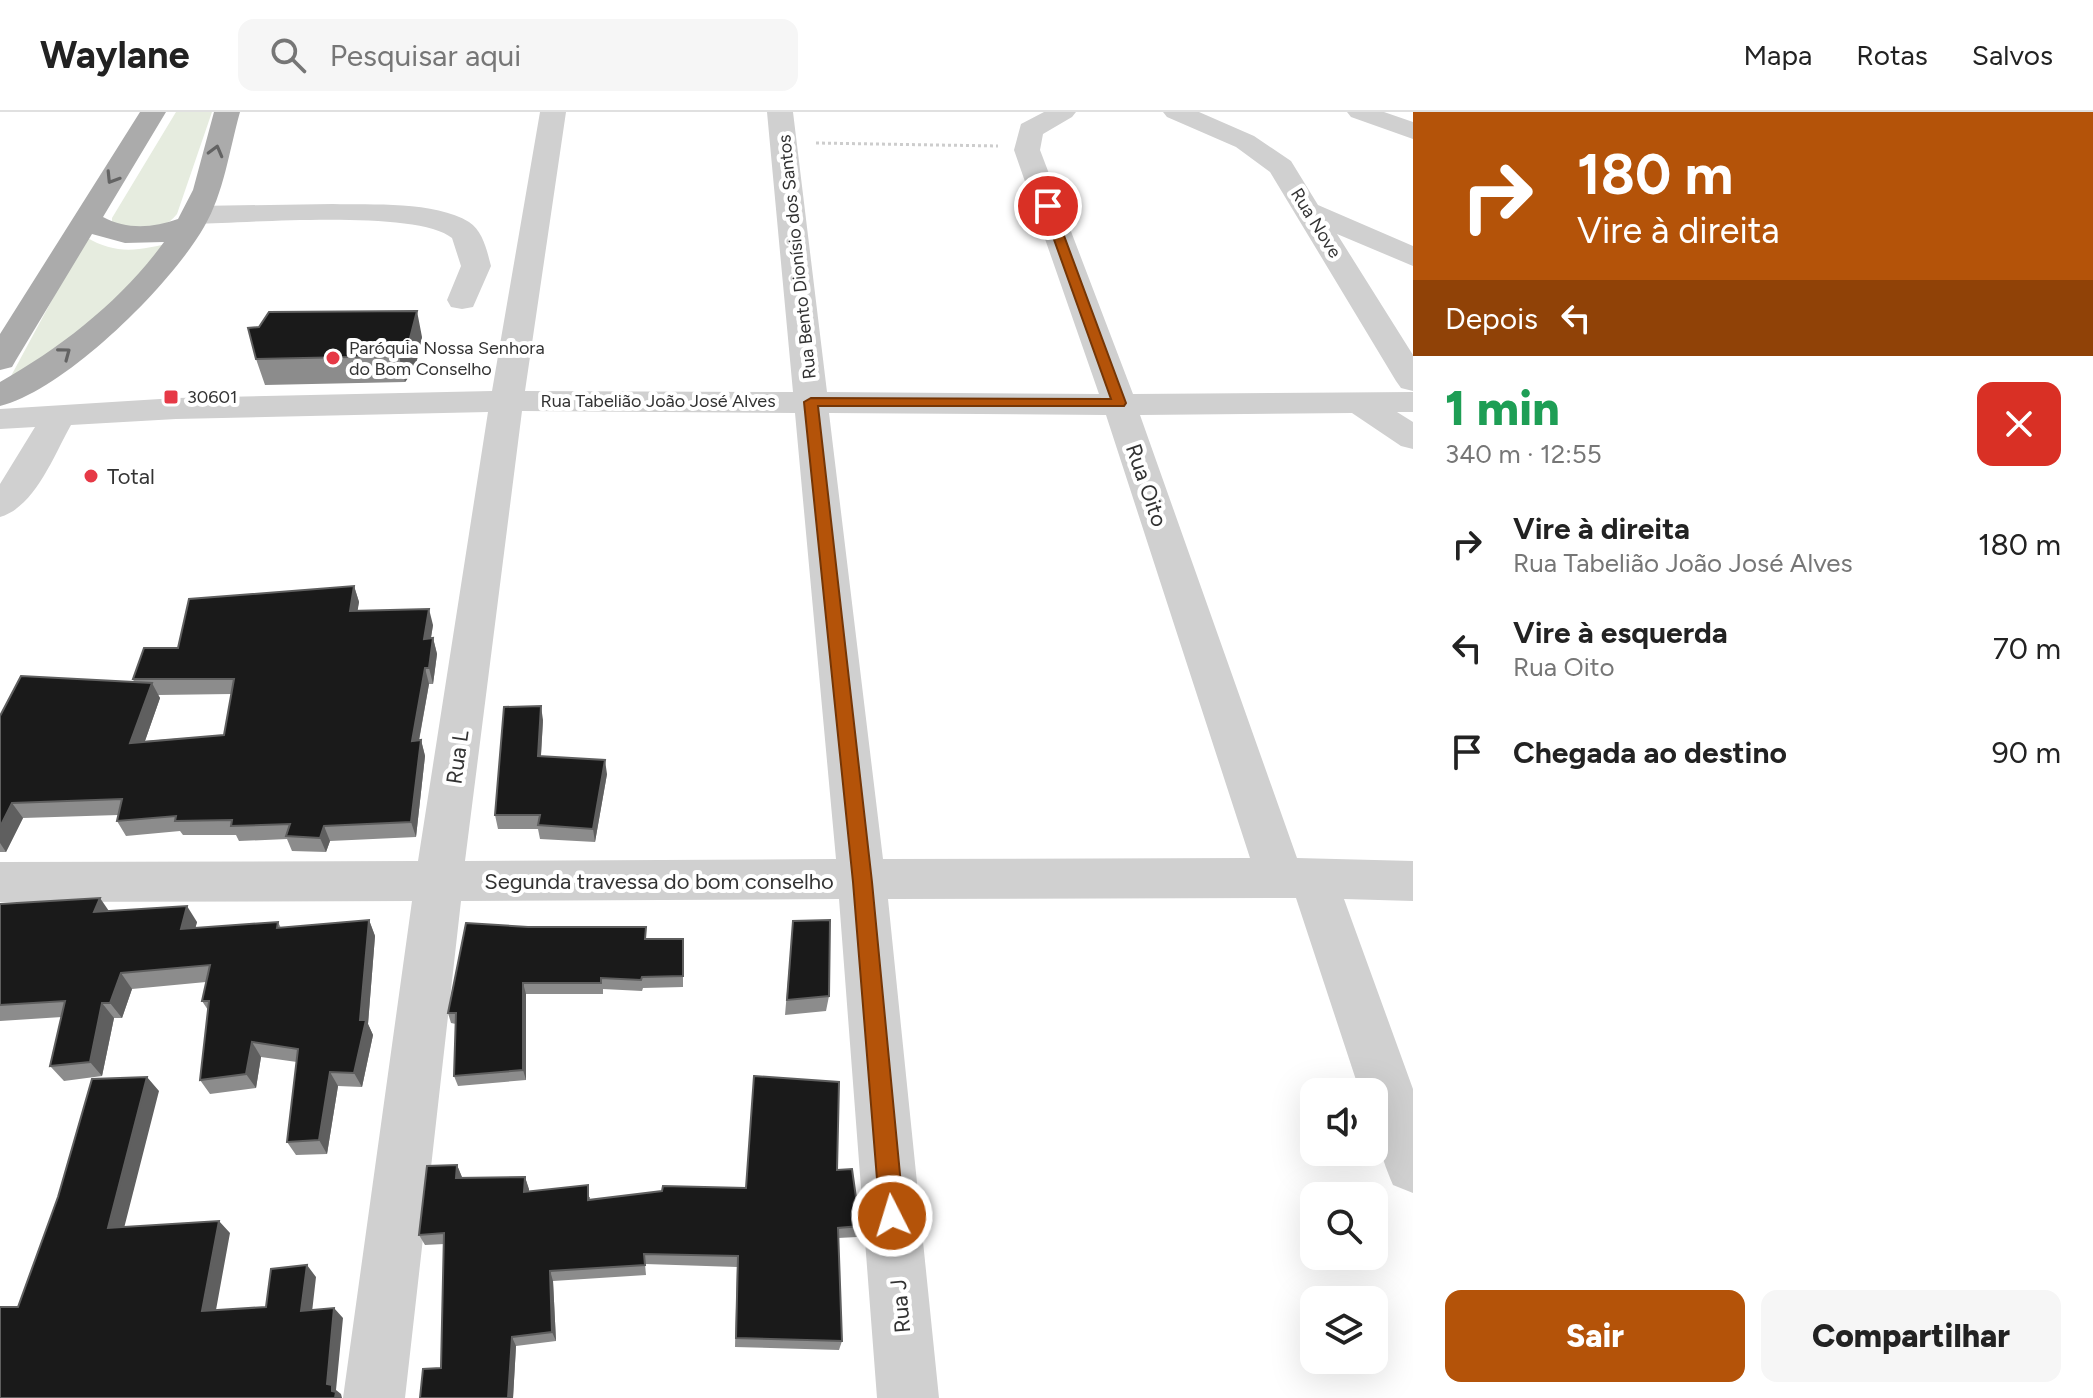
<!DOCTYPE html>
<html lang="pt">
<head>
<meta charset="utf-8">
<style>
  :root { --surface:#fff; --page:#f6f6f6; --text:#222; --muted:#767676; --line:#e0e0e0; --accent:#b45309 }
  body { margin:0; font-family:Figtree,sans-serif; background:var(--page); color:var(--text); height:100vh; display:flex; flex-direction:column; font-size:30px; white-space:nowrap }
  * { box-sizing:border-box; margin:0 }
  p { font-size:26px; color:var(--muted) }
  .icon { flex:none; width:44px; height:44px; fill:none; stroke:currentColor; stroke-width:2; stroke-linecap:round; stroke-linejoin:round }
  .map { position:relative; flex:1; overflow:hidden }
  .sheet { display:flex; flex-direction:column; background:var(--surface); width:680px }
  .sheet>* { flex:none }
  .guide { background:#b45309; color:#fff; overflow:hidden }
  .tools { position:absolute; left:1300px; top:966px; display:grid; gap:16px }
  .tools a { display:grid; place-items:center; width:88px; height:88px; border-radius:16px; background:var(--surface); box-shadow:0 8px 32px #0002; font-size:40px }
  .pin { position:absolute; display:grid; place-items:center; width:68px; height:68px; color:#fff; margin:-34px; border:4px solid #fff; border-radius:50%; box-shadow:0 2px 8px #0007 }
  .me { position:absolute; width:88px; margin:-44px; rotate:355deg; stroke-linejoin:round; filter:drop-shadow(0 0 6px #0008) }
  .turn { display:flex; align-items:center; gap:28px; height:168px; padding:0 32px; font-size:36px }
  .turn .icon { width:104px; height:104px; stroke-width:2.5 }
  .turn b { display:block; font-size:56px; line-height:68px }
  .then { display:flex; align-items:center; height:76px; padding:0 32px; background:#0003; gap:16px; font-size:30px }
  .round { display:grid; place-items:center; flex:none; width:84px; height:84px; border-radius:16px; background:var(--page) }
  .head { display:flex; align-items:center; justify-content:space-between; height:136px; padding:0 32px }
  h1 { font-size:48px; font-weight:800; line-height:60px; color:#1e9e55 }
  .primary-button { display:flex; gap:16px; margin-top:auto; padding:16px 32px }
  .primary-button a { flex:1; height:92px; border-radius:16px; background:var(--accent); color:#fff; font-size:32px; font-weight:800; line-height:92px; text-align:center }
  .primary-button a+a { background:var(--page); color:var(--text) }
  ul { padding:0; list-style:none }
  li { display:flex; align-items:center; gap:24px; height:104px; padding:0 32px }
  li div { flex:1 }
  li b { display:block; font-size:30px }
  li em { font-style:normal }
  header { display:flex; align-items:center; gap:48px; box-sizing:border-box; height:112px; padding:0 40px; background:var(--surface); border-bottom:2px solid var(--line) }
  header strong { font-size:38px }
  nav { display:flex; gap:44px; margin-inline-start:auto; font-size:28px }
  .search { width:560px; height:72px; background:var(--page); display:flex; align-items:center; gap:20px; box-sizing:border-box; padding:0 28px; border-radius:16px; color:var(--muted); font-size:30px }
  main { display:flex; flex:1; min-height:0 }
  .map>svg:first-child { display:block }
  .green { fill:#e6ecdf }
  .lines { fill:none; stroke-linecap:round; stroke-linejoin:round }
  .path { stroke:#cdcdcd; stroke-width:3; stroke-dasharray:3 3; stroke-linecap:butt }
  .minor { fill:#d0d0d0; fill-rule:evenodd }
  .major { fill:#ababab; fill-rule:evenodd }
  .wall { fill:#8c8c8c; fill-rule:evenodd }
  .shaded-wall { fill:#5f5f5f }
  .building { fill:#1a1a1a; stroke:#5f5f5f; stroke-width:2 }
  .oneway { stroke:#636363 }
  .route { fill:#b45309; stroke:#753606; stroke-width:2 }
  .poi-dot { fill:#e63946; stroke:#fff; stroke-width:3 }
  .labels { text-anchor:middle; stroke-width:8; stroke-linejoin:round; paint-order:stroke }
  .far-street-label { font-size:18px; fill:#333; stroke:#fff }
  .far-poi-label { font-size:18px; fill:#333; stroke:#fff; text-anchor:start }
  .poi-label { font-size:22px; fill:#333; stroke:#fff; text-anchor:start }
  .street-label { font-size:22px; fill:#333; stroke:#fff }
</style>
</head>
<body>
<header>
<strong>Waylane</strong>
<div class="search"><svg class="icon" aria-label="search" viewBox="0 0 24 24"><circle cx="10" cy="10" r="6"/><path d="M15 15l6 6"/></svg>Pesquisar aqui</div>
<nav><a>Mapa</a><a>Rotas</a><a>Salvos</a></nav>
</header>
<main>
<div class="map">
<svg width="1413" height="1286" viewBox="0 0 1413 1286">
  <rect width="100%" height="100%" fill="#fff"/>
  <path class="green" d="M176,0h36l-35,102c-17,22 -42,14 -65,9v-5z
    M86,125c31,19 55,13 88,5l-40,45 -130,102z"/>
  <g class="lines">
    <path class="path" d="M816,31l182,3"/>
    <path class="minor" d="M540,0h26l-41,279 268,1 -26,-280h26l34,280 272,2 -85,-244 7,-26 23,-12h32l-4,5 -29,17 -3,16 93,244 280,-2v20h-16l16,10v27l-12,-3 -49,-33 -212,2 157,443 116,3v40l-69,-2 69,190v104l-20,-8c-15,-36 -19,-54 -19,-93h-14l-64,-194 -408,1 51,499h-62l-38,-499 -378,2 -56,497h-62l69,-497 -412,1v-40l418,-1 70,-449 -312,7 -105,6c-17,30 -36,82 -71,92v-33l35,-57 -35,2v-20l176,-11 316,-7zM522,299l273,2 41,446 -371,2zM829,301l277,2 144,443 -367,1z
      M1163,0h36l55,24 37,25 27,44 95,41v20l-76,-32 76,121v36l-12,-3 -5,-7 -126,-209 -34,-25 -69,-30z
      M1347,0h37l29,10v17l-62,-22z
      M333,92c38,1 102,-3 136,18 14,9 18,29 22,44l-18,41 -11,2 -11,-2 -4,-7 14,-34 -9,-28c-35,-29 -206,-15 -256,-14l-10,-3 -4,-6 4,-6 10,-3z"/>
    <path class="major" d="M140,0h26l-63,105c24,13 50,11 75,2l15,-29 21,-78h26c-11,39 -16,81 -36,115 -33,58 -139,163 -204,179v-24c62,-35 122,-82 164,-140l-39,1 -33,-9 -76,126 -4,7 -12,3v-36z"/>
  </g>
  <path class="wall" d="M422,225l-7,32 -10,13 -140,3 -9,-26z
    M354,474l5,16 -2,9 76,14 -2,13h2l4,16 -4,30h-4l-10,57 2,-1 4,16 -9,81 -86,4 -4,11 -34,-1 -5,-12 -48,2 -3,-6h-53l-3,-4 -54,5 -9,-15 1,-6 -95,3 -17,34h-6v-136l134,-34 -1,-3 45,-31zM231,582l-7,41 -79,6 15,-43 -2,-3z
    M543,608l-2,36 66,18 -12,68 -55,-3 -2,-10h-40l-3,-14z
    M0,792l109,7 88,11 -2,6 83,-6 3,6 88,-8 6,16 -7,88 5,11 -11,52 -24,-1 -11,68 -31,1 -9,-13 10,-80 -36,-5 -5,31 -46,6 -10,-14 8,-70 -6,-9 4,-19 -74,7 -10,29h-8l-12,58 -38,5 -14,-15 12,-49 -62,4z
    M793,809l36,75 -3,15 -41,4z
    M466,811l181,16h36v48l-40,1 -1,3 -39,-2v5h-77v86l-68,6 -4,-10 2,-52 -5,-1 -3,-10z
    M457,1053l5,13 63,-1 4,14 61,6v3l156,-12 91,-18 23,56 -3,11 -19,1 4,103 -3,9 -104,-3 2,-80 -92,-3 1,11 -93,6 3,60 -40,5 -3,52h-93l21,-30 3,-124 -19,1 -6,-10z"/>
  <path class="shaded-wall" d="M417,199l5,26 -7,32 -10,13 -6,-26z
    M354,474l5,16 -4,25 -5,-16z
    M429,497l4,16 -5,30 -4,-16z
    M433,526l4,16 -4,30 -4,-16z
    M425,556l4,16 -13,72 -4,-15z
    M152,571l8,15 -21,60 -9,-15z
    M541,594l2,14 -3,50 -2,-14z
    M421,628l4,16 -9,81 -5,-15z
    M605,648l2,14 -12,68 -2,-13z
    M12,691l11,15 -17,34 -6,-9v-16z
    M324,714l6,15 -4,11 -6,-14z
    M100,786l11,16 -17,-2z
    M187,794l10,16 -6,23 -10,-16z
    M369,808l6,16 -7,88 5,11 -11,52 -8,-14z
    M121,861l11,16 -10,29 -12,-15z
    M523,871l3,11v86l-3,-10z
    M102,891l12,15 -12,58 -12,-14z
    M252,930l9,15 -5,31 -10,-14z
    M330,960l8,14 -11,68 -8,-14z
    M147,965l12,14 -38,149 -13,-12z
    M457,1053l5,12 -1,13 -5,-12z
    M525,1065l4,12 -1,14 -4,-11z
    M219,1109l11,12 -16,88 -12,-10z
    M307,1153l9,12 -5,44 -10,-10z
    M550,1159l3,10 3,60 -4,-9z
    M334,1196l9,10 -7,72 5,4 1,4h-7l-8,-14z
    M512,1225l4,9 -3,52h-5z"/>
  <path class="building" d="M417,199l-8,31 -10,14 -143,3 -8,-31 11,-1 10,-15z
    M354,474l-4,25 79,-2 -5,30 9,-1 -4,30h-4l-13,73 9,-1 -10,82 -87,4 -4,12 -34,-2 4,-12 -59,2 1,-6 -57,1 1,-5 -59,5 5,-22 -110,4 -12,24v-111l21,-40 131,7 -22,60 94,-8 10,-56h-101l11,-31h34l11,-49z
    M541,594l-3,50 67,4 -12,69 -55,-4 2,-10h-45l9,-108z
    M100,786l-6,14 93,-6 -6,23 97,-7 -1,6 92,-8 -9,100h6l-12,53 -24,-1 -11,68 -32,2 11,-93 -46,-7 -6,32 -46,6 9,-79h-7l8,-36 -89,8 -11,30h-8l-12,59 -40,4 15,-65 -65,4v-101z
    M830,808l-1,76 -42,4 6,-79z
    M466,811l62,4h118l-1,12h38v37l-41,1 -1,3 -40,-2v5h-78v87l-69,6 2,-63h-8z
    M754,964l85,6 -2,88 15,-1 8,57 -22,2 4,113 -106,-3 2,-82 -94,-2 1,11 -95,6 2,61 -40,5 -4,61h-88l3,-29 18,-1 3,-135 -25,2 8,-69 30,-1 -1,13 69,-1 -1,15 64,-7v15l74,-9 1,-5 83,2z
    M147,965l-39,151 111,-7 -17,90 64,-4 5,-38 36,-4 -6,46 33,-3 -7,76 5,1v6l4,1 -1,6h-335v-91h18l40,-110 34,-118z"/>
  <defs><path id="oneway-chevron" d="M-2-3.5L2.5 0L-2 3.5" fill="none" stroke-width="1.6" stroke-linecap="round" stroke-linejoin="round" transform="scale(2)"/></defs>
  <g class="oneway">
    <use href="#oneway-chevron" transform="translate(216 39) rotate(-75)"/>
    <use href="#oneway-chevron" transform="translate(112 66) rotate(122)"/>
    <use href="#oneway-chevron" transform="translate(65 241) rotate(-37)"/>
  </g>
  <path class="route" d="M1048,90l5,4 73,197 -2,3h-306l54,476 32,334 -4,8 -8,4 -9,-4 -3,-8 -27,-334 -49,-480 7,-4 300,1 -69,-193z"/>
  <g class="poi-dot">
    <circle cx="333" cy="246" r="8"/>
    <rect x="163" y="277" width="16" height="16" rx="4"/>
    <circle cx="91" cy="364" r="8"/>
  </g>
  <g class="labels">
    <g class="far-street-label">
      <text transform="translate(1316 111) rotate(58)" y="6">Rua Nove</text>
      <text transform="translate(797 145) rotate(-96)" y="6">Rua Bento Dionísio dos Santos</text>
      <text x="658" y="295">Rua Tabelião João José Alves</text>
    </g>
    <g class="far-poi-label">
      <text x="349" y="242">Paróquia Nossa Senhora<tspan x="349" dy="21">do Bom Conselho</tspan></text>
      <text x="187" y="291">30601</text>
    </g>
    <g class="poi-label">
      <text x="107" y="372">Total</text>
    </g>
    <g class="street-label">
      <text transform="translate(1147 373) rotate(71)" y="8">Rua Oito</text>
      <text transform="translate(457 645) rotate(-82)" y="8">Rua L</text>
      <text x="659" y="777">Segunda travessa do bom conselho</text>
      <text transform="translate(900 1194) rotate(-95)" y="8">Rua J</text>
    </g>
  </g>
</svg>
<div class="tools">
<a><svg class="icon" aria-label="sound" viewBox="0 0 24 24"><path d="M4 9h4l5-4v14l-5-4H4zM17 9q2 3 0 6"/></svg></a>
<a><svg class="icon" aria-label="search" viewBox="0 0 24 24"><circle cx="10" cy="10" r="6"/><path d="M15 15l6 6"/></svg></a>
<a><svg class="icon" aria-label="layers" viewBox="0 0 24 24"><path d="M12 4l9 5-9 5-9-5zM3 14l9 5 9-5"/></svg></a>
</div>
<div class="pin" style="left:1048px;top:94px;background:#d93025"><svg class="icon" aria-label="arrive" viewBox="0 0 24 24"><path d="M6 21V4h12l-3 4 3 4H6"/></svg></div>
<svg class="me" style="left:892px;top:1104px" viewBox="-20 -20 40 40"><circle r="17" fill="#b45309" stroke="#fff" stroke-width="3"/><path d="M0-11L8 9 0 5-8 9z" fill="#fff"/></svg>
</div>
<section class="sheet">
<div class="guide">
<div class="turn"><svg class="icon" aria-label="right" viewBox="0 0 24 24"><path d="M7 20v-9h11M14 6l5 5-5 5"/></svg><div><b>180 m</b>Vire à direita</div></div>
<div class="then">Depois<svg class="icon" aria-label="left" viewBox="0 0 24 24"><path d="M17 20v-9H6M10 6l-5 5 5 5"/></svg></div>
</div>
<div class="head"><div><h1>1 min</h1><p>340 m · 12:55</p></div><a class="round" style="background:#d93025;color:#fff"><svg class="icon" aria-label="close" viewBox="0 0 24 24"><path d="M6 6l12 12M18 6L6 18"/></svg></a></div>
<ul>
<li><svg class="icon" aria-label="right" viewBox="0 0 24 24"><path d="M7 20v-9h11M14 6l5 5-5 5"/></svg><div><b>Vire à direita</b><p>Rua Tabelião João José Alves</p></div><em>180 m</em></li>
<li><svg class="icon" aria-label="left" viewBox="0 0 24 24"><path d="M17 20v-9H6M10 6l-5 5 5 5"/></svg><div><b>Vire à esquerda</b><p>Rua Oito</p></div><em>70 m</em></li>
<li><svg class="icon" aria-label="arrive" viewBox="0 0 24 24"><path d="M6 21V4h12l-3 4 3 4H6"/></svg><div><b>Chegada ao destino</b></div><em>90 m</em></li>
</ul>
<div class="primary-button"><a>Sair</a><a>Compartilhar</a></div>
</section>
</main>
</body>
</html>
